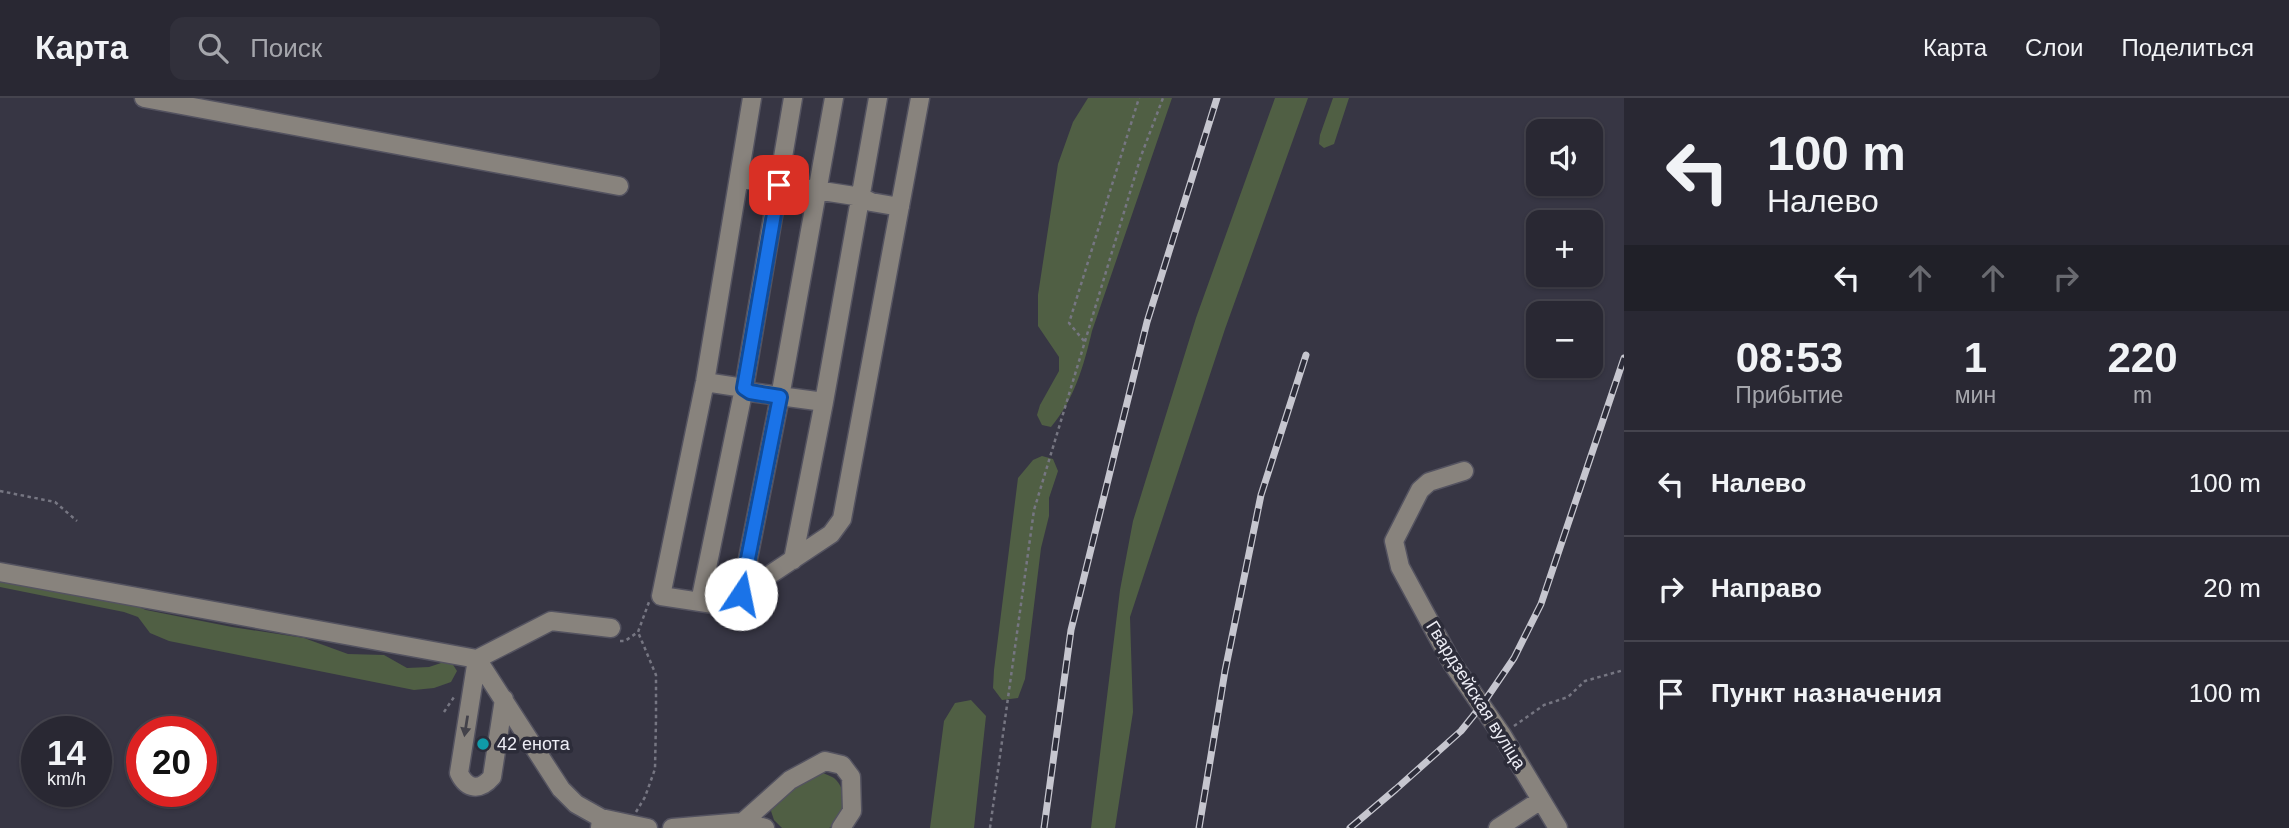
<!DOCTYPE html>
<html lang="ru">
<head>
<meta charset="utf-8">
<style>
  :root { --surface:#292833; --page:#31303b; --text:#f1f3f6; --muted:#a5a6ac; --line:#45444e }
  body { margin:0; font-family:Arial,sans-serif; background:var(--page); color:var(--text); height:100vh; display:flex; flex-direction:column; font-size:26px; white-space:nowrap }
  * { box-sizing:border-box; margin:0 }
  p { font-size:23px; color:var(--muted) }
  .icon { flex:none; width:38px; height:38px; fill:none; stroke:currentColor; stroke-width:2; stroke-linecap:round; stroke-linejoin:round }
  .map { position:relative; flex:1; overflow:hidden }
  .drawer { display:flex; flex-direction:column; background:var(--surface); width:665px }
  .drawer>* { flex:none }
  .guide { background:#292833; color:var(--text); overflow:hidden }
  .controls { position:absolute; left:1526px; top:21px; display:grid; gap:14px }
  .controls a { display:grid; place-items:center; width:77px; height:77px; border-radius:14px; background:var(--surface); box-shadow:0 2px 5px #0004,0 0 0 2px var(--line); font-size:35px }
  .speed { position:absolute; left:21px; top:618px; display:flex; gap:14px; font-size:35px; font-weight:700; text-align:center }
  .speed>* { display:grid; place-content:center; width:91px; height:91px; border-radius:50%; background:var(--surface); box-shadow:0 2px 5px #0004,0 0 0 2px var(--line); line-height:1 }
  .speed small { font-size:18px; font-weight:400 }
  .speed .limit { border:10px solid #d22; background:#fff; color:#111 }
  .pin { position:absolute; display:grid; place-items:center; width:60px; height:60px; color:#fff; margin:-30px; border-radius:14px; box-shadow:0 4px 10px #0006 }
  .me { position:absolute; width:77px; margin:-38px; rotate:11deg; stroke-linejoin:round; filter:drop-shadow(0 0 5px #0008) }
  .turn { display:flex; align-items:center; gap:24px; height:147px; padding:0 28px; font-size:32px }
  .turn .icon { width:91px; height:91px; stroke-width:2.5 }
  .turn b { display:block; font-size:49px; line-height:60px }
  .lanes { display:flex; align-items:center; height:66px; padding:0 28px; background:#0003; justify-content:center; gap:35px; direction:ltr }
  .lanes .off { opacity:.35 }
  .eta { display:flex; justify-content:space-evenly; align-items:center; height:119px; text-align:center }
  .eta b { font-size:42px; font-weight:800; line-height:49px }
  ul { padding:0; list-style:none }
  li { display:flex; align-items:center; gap:21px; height:105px; padding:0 28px; border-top:2px solid var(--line) }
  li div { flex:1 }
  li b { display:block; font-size:26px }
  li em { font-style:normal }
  header { display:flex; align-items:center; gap:42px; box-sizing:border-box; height:98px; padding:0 35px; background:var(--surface); border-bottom:2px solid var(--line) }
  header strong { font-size:33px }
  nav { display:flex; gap:38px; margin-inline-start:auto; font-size:24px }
  .search { width:490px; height:63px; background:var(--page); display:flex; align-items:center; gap:18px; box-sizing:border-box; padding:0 24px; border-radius:14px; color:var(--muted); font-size:26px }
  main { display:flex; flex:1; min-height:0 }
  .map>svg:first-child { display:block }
  .green { fill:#505f44 }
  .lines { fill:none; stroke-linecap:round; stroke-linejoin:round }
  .minor-casing { stroke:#545360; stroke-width:21 }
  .path { stroke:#767682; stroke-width:2.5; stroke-dasharray:3.5 3.5; stroke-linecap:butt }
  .minor { stroke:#88837d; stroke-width:18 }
  .rail-casing { stroke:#c6c6cf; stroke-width:7 }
  .rail { stroke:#2c2c39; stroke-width:4.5; stroke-dasharray:13; stroke-linecap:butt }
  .oneway { fill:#43424a }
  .route-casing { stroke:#114b97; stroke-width:18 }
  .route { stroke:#1a73e8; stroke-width:12 }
  .culture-dot { fill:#0f9aa8; stroke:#2c2c39; stroke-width:2.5 }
  .labels { text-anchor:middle; stroke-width:7; stroke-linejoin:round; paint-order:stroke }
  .street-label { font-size:18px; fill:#ededf5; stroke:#2c2c39 }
  .poi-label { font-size:18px; fill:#ededf5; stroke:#2c2c39; text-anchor:start }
</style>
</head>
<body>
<header>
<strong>Карта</strong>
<div class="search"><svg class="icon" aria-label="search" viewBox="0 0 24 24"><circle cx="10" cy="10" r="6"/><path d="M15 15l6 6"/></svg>Поиск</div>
<nav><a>Карта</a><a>Слои</a><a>Поделиться</a></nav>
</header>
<main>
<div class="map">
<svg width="1624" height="730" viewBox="0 0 1624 730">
  <rect width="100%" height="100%" fill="#373644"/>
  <path class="green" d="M1088,0h84l-80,233c-8,34 -18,69 -41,96l-9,-2 -5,-10 3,-10 19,-34v-14l-21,-31v-31l20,-131 15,-42z
    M1275,0h33l-83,231 -95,288 3,95 -18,116h-24l29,-238 13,-69 63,-203z
    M1333,0h16l-15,46 -10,4 -5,-4 1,-9z
    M1042,358l11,3 5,12 -9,27v18l-8,32 -16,131 -7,19 -16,2 -9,-12 1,-18 24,-192 15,-18z
    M0,481l119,20 27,11 86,17 72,11 44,16 36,1 23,13 22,-1 21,-7 7,11 -6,11 -17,6 -20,2 -245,-49 -19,-8 -12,-16 -14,-5 -124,-25z
    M971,602l15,16 -12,112h-44l14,-107 11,-18z
    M823,675c4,2 8,3 11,5 15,12 13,43 -5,50h-47l-8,-8 -3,-9c8,-19 32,-36 52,-38z"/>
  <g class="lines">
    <g class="minor-casing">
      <path id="minor" d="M144,0l475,88
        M752,0l-47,284 -44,214 59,9 21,-11 39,-197 54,-299
        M739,80l122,19 10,5 29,5
        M705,284l39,6 6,4 74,10
        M1464,373l-35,11 -9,8 -26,51 6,26 52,96 50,72 56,93
        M793,462l31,-158 54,-304
        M0,474l477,87 84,130 15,15 25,14 -1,10
        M741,496l90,-60 11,-15 78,-421
        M700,504l44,-214 49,-290
        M504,601l-12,78c-12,14 -25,13 -33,-4l18,-114 74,-38 60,7
        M601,720l47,10
        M743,724l47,-42 35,-19 17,4 9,12 1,34 -11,17
        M672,730l71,-6 22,6
        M1498,730l43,-28"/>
    </g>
    <path class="path" d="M1084,243l-15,-18 70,-225
      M0,393l55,11 22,19
      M620,543h5l13,-9 11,-30
      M444,614l10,-15
      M1514,628l30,-21 24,-8 17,-16 39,-11
      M636,714l9,-15 10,-28 1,-50v-44l-18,-43
      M990,730l44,-318 107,-354 22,-58"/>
    <use href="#minor" class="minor"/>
    <g class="rail-casing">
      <path id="rail" d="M1044,730l27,-198 76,-308 70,-224
        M1199,730l26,-157 36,-176 45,-140
        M1350,730l46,-39 65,-58 21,-26 32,-47 27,-54 83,-246"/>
    </g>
    <use href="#rail" class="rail"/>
  </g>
  <defs><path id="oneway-solid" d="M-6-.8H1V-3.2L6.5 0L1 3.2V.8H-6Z" transform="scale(1.75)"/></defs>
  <use class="oneway" href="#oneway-solid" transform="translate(466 628) rotate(99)"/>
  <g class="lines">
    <g class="route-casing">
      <path id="route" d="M741,496l39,-197 -30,-5 -6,-4 35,-203"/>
    </g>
    <use href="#route" class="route"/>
  </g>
  <circle class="culture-dot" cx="483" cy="646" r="7"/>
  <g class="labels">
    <g class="street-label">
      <text transform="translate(1476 597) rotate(58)" y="6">Гвардзейская вуліца</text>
    </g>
    <g class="poi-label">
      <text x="497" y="652">42 енота</text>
    </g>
  </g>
</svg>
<div class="controls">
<a><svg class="icon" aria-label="sound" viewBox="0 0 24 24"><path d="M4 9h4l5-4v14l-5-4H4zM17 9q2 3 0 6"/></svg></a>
<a>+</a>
<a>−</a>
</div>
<div class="speed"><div>14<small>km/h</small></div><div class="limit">20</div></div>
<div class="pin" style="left:779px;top:87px;background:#d93025"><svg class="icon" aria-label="arrive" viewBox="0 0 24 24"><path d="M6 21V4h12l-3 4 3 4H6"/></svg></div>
<svg class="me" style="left:741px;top:496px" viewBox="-20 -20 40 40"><circle r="19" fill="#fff"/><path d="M0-13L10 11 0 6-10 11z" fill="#1a73e8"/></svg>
</div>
<section class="drawer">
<div class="guide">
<div class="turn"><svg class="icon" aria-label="left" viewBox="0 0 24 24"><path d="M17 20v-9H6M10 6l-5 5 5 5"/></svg><div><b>100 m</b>Налево</div></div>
<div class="lanes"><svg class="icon" aria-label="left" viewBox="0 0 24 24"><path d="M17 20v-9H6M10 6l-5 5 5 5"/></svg><svg class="icon off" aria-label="ahead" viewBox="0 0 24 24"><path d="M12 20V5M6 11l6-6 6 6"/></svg><svg class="icon off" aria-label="ahead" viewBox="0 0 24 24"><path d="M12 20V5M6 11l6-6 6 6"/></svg><svg class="icon off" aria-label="right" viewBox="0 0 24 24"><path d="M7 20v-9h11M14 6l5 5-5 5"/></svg></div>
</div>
<div class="eta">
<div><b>08:53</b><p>Прибытие</p></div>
<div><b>1</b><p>мин</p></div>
<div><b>220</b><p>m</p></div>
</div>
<ul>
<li><svg class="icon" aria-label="left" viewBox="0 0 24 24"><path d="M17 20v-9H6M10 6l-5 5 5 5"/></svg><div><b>Налево</b></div><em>100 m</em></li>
<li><svg class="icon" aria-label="right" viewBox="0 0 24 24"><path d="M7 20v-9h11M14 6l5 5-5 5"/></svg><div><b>Направо</b></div><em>20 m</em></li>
<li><svg class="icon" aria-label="arrive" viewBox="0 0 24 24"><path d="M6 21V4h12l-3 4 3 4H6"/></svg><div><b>Пункт назначения</b></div><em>100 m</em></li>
</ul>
</section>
</main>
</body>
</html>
